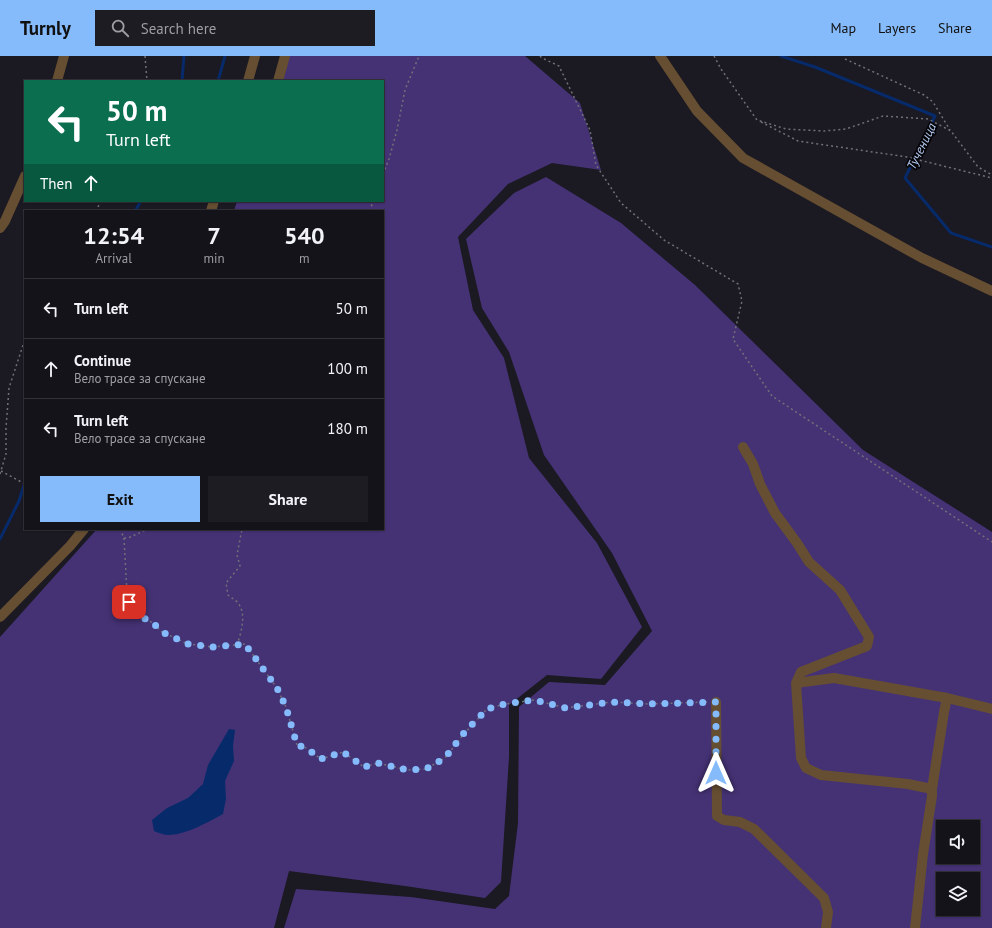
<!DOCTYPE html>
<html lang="en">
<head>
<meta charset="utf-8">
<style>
  :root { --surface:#14131a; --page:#1d1c23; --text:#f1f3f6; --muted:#9d9ea2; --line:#333239; --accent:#85bbfb }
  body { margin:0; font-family:"PT Sans",sans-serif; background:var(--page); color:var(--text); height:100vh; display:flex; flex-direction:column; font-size:15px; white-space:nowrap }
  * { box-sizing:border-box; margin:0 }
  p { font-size:13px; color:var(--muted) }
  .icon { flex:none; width:22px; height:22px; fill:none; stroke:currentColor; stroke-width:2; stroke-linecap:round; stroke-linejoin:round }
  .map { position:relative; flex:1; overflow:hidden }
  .drawer { position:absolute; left:24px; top:154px; width:360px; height:320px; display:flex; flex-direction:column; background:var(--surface); border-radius:0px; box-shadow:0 1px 3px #0004,0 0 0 1px var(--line) }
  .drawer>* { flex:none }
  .hud { position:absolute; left:24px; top:24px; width:360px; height:122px; border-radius:0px; box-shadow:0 1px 3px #0004,0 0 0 1px var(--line); background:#0b6e4f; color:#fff; overflow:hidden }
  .buttons { position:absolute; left:936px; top:764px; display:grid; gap:8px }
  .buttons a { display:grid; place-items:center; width:44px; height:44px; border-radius:0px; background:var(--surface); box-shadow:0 1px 3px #0004,0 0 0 1px var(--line); font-size:20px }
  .pin { position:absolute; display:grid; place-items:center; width:34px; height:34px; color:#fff; margin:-17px; border-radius:8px; box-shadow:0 2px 6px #0006 }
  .me { position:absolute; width:44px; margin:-22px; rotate:0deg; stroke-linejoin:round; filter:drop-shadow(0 0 3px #0008) }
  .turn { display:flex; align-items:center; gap:14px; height:84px; padding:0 16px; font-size:18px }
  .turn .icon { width:52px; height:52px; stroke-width:2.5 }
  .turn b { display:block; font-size:28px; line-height:34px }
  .then { display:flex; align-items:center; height:38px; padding:0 16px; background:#0003; gap:8px; font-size:15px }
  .eta { display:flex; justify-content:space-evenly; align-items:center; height:68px; text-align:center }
  .eta b { font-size:24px; font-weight:700; line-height:28px }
  .action { display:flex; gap:8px; margin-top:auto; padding:8px 16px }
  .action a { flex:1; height:46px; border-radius:0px; background:var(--accent); color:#111; font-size:16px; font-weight:700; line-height:46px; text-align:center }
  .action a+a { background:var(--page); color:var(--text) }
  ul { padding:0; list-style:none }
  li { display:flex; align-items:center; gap:12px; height:60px; padding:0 16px; border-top:1px solid var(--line) }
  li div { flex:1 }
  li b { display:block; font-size:15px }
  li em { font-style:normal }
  header { display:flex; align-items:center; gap:24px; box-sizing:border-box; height:56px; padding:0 20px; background:var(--accent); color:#111 }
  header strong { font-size:19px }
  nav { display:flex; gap:22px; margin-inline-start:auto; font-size:14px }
  .search { width:280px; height:36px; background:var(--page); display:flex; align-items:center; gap:10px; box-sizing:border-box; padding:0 14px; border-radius:0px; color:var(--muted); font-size:15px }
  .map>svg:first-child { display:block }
  .green { fill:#453275; fill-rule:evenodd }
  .water { fill:#062a6a }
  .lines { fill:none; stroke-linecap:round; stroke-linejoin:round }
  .stream { stroke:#062a6a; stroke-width:3 }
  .path { stroke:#717078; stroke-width:1.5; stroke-dasharray:2 3; stroke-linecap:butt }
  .minor { stroke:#654e31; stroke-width:10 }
  .route { stroke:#85bbfb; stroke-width:7; stroke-dasharray:0 12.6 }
  .labels { text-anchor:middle; stroke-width:3.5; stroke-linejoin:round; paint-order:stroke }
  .water-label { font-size:13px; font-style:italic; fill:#b3caf0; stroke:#060509 }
</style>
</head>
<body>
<header>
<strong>Turnly</strong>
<div class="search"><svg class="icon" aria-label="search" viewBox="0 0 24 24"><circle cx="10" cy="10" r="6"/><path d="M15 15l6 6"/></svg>Search here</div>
<nav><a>Map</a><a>Layers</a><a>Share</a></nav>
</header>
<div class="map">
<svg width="992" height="872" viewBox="0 0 992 872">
  <rect width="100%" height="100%" fill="#1b1922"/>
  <path class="green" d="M284,0h241l55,47 21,67 -49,-7 -44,21 -50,53 15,73 31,48 25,100 68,85 45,84 -41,52 -54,-4 -38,30v52l-8,125 -16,16 -80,-12 -116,-15 -15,57h-274v-291l97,-108h286v-318h-149l3,-10h146v-120h-107z
    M546,121l75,46 74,62 168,165 129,82v396h-708l12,-39 115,8 84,12 14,-13 9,-73 1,-116 30,-25 56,3 47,-54 -40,-78 -68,-98 -35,-103 -27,-44 -16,-69 48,-46zM943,771h30v30h-30zM943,823h30v30h-30z"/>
  <path class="water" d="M229,673l6,1 -2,16 1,15 -9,20 1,18 -3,15c-17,9 -35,20 -54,21 -5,0 -10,-2 -15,-4l-2,-11 15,-12 21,-10 15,-14 5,-19z"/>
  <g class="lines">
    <path class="stream" d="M781,0l34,11 120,49 -30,62 46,55 41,14
      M182,25l2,-25
      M218,25l7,-25
      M135,155l6,-10
      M0,483l19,-38 6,-19"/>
    <path class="path" d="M145,0l2,25
      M540,0l2,2 17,8 31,64 6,35 25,38 43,37 74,44 4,17 -9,38 39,57 220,146
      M714,0l7,13 36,51 29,9 38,2 22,-2 37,-13 45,3 23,12 27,36 14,8
      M845,3l79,36 9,7 17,28
      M761,66l37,19 109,16 85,21
      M383,118l6,-15 8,-29 8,-40 14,-34
      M95,155l7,-10
      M370,155l3,-10
      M1,415l24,13
      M0,418l6,-20v-26l3,-40 16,-49
      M120,473l4,9h4l20,-9
      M124,482l3,55 5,19 21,11 9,9 26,12 25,3 32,-3 32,44 9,19 11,38 9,3 15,11 22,-7 21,15 14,-4 29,7 19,-1 19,-11 18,-23 24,-26 18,-5 29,-4 32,8 46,-6 36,2 59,-2
      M237,589c4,-12 10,-31 1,-42 -2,-3 -7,-5 -10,-8l-2,-12 14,-17 -3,-11 5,-26"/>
    <path class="minor" d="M660,0l37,55 46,47 179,100 70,33
      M57,25l7,-25
      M248,25l7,-25
      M278,25l7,-25
      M211,155l3,-10
      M0,172l5,-7 20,-45
      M743,391l10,17 7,20 15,29 22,30 12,19 31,28 29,47 -2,9 -66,26 -5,11 5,75 5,10 15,7 87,9 24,5v7l-9,58 -8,74
      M0,561l70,-71 14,-17
      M796,627l38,-5 113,20
      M716,646l1,114 7,4 16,2 14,7 70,69 4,14 -2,16
      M932,733l12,-77 3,-14 45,11"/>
  </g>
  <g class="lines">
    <path class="route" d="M129,546l3,10 21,11 9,9 26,12 25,3 32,-3 32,44 9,19 11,38 9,3 15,11 22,-7 21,15 14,-4 29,7 19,-1 19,-11 18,-24 24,-25 18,-5 29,-4 32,8 46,-6 36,2 68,-2v71"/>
  </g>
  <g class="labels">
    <g class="water-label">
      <text transform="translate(921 90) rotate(-64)" y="5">Тученица</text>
    </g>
  </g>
</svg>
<div class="buttons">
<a><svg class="icon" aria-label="sound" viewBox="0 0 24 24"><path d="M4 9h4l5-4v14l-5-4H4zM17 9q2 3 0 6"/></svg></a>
<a><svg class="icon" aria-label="layers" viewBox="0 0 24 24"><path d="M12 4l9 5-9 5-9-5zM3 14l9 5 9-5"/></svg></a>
</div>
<div class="pin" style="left:129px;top:546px;background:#d93025"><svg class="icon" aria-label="arrive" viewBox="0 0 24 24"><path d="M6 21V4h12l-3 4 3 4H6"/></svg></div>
<svg class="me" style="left:716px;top:717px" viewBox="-20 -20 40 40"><path d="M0-17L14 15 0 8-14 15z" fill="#85bbfb" stroke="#fff" stroke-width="4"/></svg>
<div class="hud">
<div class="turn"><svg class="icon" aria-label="left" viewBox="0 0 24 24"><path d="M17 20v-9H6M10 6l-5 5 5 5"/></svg><div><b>50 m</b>Turn left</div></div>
<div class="then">Then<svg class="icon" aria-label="ahead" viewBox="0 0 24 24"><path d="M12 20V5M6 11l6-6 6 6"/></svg></div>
</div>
<section class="drawer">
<div class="eta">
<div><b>12:54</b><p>Arrival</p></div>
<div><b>7</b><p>min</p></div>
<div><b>540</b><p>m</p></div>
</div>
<ul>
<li><svg class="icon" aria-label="left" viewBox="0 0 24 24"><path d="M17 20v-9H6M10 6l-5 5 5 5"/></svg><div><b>Turn left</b></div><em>50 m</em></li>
<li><svg class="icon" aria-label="ahead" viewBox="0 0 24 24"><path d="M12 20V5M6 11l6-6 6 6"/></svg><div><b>Continue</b><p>Вело трасе за спускане</p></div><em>100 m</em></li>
<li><svg class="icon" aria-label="left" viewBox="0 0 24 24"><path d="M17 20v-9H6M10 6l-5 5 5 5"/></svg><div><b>Turn left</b><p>Вело трасе за спускане</p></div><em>180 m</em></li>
</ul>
<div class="action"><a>Exit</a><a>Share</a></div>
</section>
</div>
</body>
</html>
